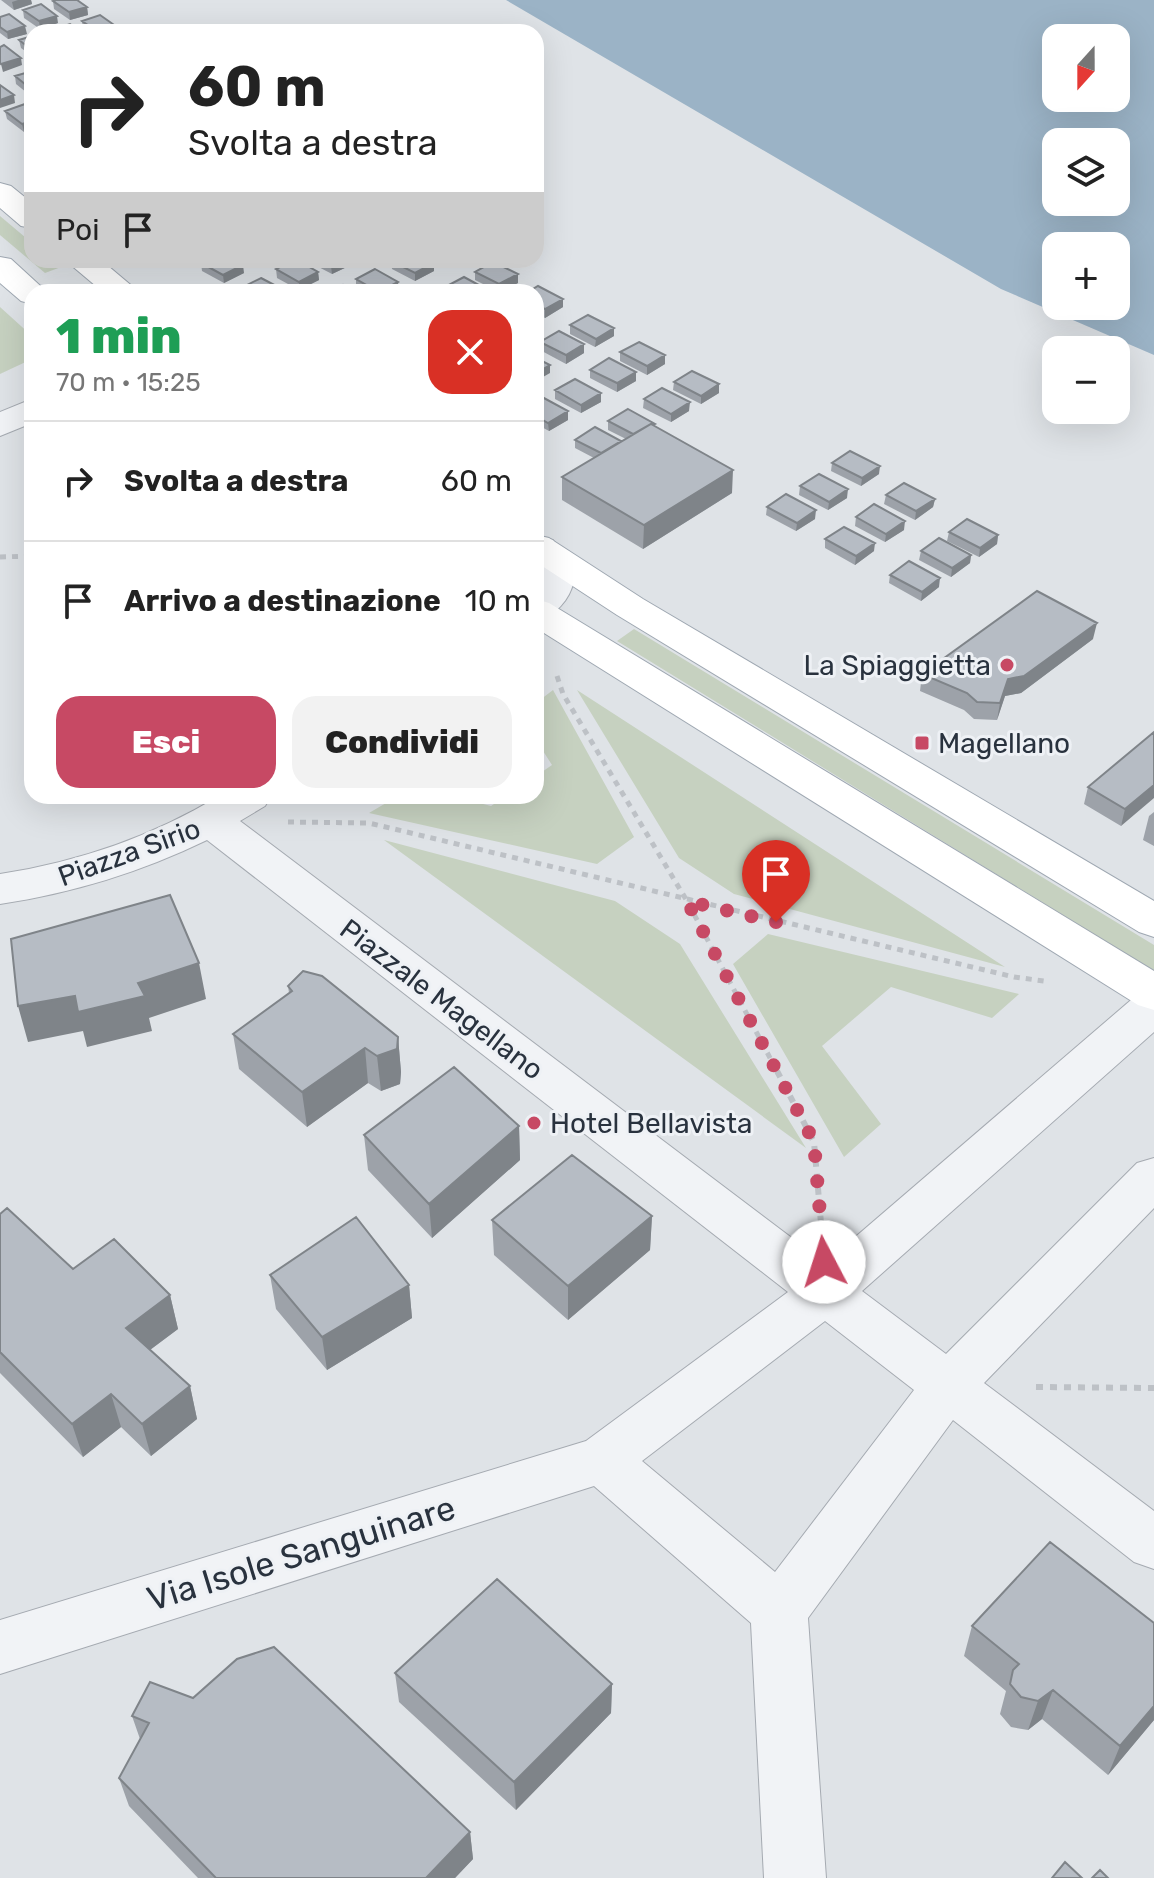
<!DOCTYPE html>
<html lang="it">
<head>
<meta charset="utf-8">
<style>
  :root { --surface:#fff; --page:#f2f2f2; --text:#222; --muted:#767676; --line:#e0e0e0; --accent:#c74964 }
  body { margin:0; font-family:Rubik,sans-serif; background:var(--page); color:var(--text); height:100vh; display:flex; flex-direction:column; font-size:30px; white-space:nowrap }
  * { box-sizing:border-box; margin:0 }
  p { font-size:26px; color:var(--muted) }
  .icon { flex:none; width:44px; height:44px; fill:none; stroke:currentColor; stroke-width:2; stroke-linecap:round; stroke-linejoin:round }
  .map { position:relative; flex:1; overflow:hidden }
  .side { position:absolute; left:24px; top:284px; width:520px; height:520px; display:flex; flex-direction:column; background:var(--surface); border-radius:24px; box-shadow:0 8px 32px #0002 }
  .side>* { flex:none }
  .hud { position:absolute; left:24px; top:24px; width:520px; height:244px; border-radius:24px; box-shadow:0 8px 32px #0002; background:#fff; color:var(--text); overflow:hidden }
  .needle { width:52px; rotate:201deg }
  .buttons { position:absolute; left:1042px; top:24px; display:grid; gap:16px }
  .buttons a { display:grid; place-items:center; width:88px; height:88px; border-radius:16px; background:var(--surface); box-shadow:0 8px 32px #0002; font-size:40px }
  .pin { position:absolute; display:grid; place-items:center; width:68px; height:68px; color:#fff; margin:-82px -34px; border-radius:50% 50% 50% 0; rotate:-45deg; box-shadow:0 0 8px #0007 }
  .pin .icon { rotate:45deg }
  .me { position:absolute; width:88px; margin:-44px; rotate:355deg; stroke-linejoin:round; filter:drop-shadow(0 0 6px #0008) }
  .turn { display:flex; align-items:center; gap:28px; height:168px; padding:0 32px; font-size:36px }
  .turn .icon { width:104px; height:104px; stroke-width:2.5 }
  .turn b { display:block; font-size:56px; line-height:68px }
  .then { display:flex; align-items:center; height:76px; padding:0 32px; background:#0003; gap:16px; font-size:30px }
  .round { display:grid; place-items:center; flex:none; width:84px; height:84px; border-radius:24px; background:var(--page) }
  .head { display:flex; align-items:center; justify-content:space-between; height:136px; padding:0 32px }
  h1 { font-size:48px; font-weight:800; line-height:60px; color:#1e9e55 }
  .cta { display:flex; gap:16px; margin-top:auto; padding:16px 32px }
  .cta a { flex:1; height:92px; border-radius:24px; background:var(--accent); color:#fff; font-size:32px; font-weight:800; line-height:92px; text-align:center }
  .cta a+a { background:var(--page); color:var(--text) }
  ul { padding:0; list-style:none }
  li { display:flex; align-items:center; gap:24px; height:120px; padding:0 32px; border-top:2px solid var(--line) }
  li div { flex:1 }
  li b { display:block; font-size:30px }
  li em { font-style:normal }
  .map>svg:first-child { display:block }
  .green { fill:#c6d1c0 }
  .water { fill:#9bb3c6; fill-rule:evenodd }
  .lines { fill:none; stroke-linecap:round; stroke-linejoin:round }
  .minor-casing { stroke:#a5aab1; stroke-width:2 }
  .major-casing { stroke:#9fa8b2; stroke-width:2 }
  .path-far1 { stroke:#bdc1c6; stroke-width:5; stroke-dasharray:6 6; stroke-linecap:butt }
  .path { stroke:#bdc1c6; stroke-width:6; stroke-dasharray:7 7; stroke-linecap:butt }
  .minor { fill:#f1f3f6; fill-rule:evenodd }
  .major { fill:#fff; fill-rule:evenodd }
  .wall { fill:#9da2a9 }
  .shaded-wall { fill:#7f8489 }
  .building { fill:#b6bcc4; stroke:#7f8489; stroke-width:2 }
  .route { stroke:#c74964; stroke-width:14; stroke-dasharray:0 25.2 }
  .poi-dot { fill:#c74964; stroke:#eef1f5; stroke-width:3 }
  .labels { text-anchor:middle; stroke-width:6; stroke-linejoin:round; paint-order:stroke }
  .poi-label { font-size:28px; fill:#29323e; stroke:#eef1f5; text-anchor:start }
  .street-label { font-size:28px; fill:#29323e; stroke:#eef1f5 }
  .near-street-label { font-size:34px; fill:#29323e; stroke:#eef1f5 }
</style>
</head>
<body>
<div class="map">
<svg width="1154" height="1878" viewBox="0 0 1154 1878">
  <rect width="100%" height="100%" fill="#dfe3e7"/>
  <path class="green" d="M0,216l32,27v17h21l8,7 -16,6 -45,-38z
    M0,307l32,29v23l-32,15z
    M634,629l520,316v26l-537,-330z
    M553,690l81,147 -37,27 -228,-51 29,-17h54l39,10 15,-10h30v-20l16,-11 -16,-25v-37z
    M577,690l428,277 -271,-73 -55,-36z
    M384,840l231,61 65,43 126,204z
    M768,934l251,60 -27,24 -101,-31 -69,59 59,78 -37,33 -111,-193z"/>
  <path class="water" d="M506,0h648v355l-153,-66zM1056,38h60v60h-60zM1056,142h60v60h-60zM1056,246h60v60h-60z"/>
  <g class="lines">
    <g class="minor-casing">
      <path id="minor" d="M32,399v24l-32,13v-24z
        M540,537l13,3 17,26 4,14c-4,20 -19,36 -38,41v-83z
        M219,796h52l-6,10 -25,15 585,442 313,-269 16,-5v43l-292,259 84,63 191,-191 17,-5v50l-170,175 170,128v58l-20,-7 -181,-142 -145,198 18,260h-62l-13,-255 -157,-137 -594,188v-54l586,-179 202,-149 -581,-452c-66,32 -134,53 -207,64v-30c78,-12 151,-37 219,-78zM825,1321l89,69 -139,182 -133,-111z"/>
    </g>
    <g class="major-casing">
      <path id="major" d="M0,183l11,3 21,17v25l-11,-2 -21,-18z
        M0,257l11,2 36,33h-15v12l-11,-3 -21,-18z
        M65,260h36l38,32h-36z
        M536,535l13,3 94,61 511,302v36l-15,-5 -522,-317 -81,-53z
        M536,599l13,4 605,368v39l-16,-5 -602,-377z"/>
    </g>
    <path class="path-far1" d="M0,557l32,-1
      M557,676l6,18 124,207 91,172
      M288,822l81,1 645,154 30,4"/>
    <path class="path" d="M777,1071l37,71 7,81
      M1036,1387l118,1"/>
    <use href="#minor" class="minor"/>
    <use href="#major" class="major"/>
  </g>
  <path class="wall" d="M1,0h30l1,4 -18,6z
    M53,1l34,6 1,8 -18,5 -16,-11z
    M23,10l35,13 -18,6 -16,-11z
    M0,17l27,17 -19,5 -8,-6z
    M82,21l35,11h-29l-5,-3z
    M32,36v20l-11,-8 -2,-8z
    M32,71v26l-16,-13 -1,-8z
    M32,110v19l-8,3 -17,-13 -2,-8z
    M250,260h18l-9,5z
    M309,260h42v5l-19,9 -23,-12z
    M434,260h22l-11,6z
    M391,261l43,10 -19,10 -23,-12z
    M201,263l43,10 -20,10 -22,-12z
    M276,269l42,3 1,8 -20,10 -22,-12z
    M475,272l43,2v9l-19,9 -24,-12z
    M356,279l43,11 -4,2h-30l-9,-4z
    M536,292l27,7v8l-18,11 -9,-5z
    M570,325l44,3v8l-19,11 -25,-13z
    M540,342l44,11 -18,11 -26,-14z
    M620,352l45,12 -18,11 -27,-14z
    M590,370l46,2v9l-19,11 -27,-14z
    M674,382l45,11 -18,11 -28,-14z
    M555,390l46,3v9l-20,11 -26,-14z
    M644,399l45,12 -18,11 -28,-14z
    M536,400l32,20 -19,11 -13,-7z
    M608,421l47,3 -1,2 78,67 -89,56 -81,-49v-23l32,-19 -19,-10v-8l46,1 5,-2 -18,-9z
    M832,463l47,11 -18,12 -30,-15z
    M800,486l47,12 -19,12 -29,-15z
    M886,495l49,4 -2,8 -18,13 -31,-16z
    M767,507l48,12 -19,12 -30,-16z
    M856,517l48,13 -19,12 -30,-16z
    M949,532l49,3 -1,9 -18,13 -32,-16z
    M825,539l49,12 -19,14 -30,-17z
    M921,551l50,4 -1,8 -19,14 -32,-17z
    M890,575l49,12 -18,14 -32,-18z
    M1093,639l-72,54 -16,3 -8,24 -23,-1 -10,-9 -44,-19 2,-17z
    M1154,732l-33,94 -37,-22 4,-17z
    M1154,812v34l-11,-6 6,-24z
    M288,986l110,51 3,35 -1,12 -19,7 -13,-8 -61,44 -68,-58 -6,-35 56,-41z
    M519,1126l1,34 -88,78 -64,-68 -4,-35z
    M0,1214l73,55 97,26 8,34 -28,21 40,36 7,33 -46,37 -30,-29 -38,30 -83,-84z
    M652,1216l-2,34 -82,70 -74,-65 -2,-35z
    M270,1275l139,10 3,33 -85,52 -51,-61z
    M972,1626l182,94 -46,55 -66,-56 -14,11 -17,-3 -11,-13 6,-23 -42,-35z
    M395,1673l217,11 -1,29 -95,97 -117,-108z
    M132,1716l338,116 3,27 -18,19h-257l-69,-72 -10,-28 21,-39z"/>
  <path class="shaded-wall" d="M18,0h13l1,4 -18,6 -2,-8z
    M87,7l1,8 -18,5 -1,-8z
    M57,16l1,7 -18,6 -1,-8z
    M25,26l2,8 -19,5 -1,-7z
    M117,27v5h-16z
    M21,58l1,7 -19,7 -2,-8z
    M14,95l1,8 -15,5v-8z
    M32,121v8l-8,3 -2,-8z
    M258,260h10l-9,5z
    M343,260h8v5l-19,9 -1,-8z
    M445,260h11l-11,6z
    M434,263v8l-19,10v-8z
    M243,265l1,8 -20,10 -1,-8z
    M318,272l1,8 -20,10v-8z
    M518,274v9l-19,9v-8z
    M398,282l1,8 -4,2h-16z
    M563,299v8l-18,11v-9z
    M614,328v8l-19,11 1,-8z
    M584,344v9l-18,11v-9z
    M665,355v9l-18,11v-9z
    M550,365v8l-14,8v-8z
    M636,372v9l-19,11v-9z
    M719,384v9l-18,11v-8z
    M601,393v9l-20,11v-8z
    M690,402l-1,9 -18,11v-8z
    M568,411v9l-19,11 -1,-8z
    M880,466l-1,8 -18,12 1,-8z
    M733,470l-1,23 -89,56 1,-24z
    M848,489l-1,9 -19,12 1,-8z
    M935,499l-2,8 -18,13 1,-9z
    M816,510l-1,9 -19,12 1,-8z
    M905,521l-1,9 -19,12 1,-8z
    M998,535l-1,9 -18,13 1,-9z
    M875,543l-1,8 -19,14 1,-9z
    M971,555l-1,8 -19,14 1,-9z
    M940,578l-1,9 -18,14 1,-9z
    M1097,623l-4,16 -72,54 -16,3 -8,24 3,-17 8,-24z
    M1154,785v13l-33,28 4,-17z
    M199,963l7,36 -57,19 3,13 -65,16 -4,-16 -55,11 -10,-36 120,-23z
    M398,1037l3,35 -1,12 -19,7 -4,-35z
    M365,1048l3,35 -61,44 -5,-35z
    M519,1126l1,34 -88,78 -3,-34z
    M652,1216l-2,34 -82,70v-34z
    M409,1285l3,33 -85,52 -5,-33z
    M170,1295l8,34 -43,32 -9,-33z
    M190,1386l7,33 -46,37 -9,-32z
    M111,1394l10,33 -38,30 -11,-33z
    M612,1684l-1,29 -95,97 -2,-28z
    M1053,1690l-11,29 -14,11 10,-29z
    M1154,1706v14l-46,55 12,-29z
    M470,1832l3,27 -18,19h-29z"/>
  <path class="building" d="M56,0h21l10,7 -18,5 -16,-11z
    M41,4l16,12 -18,5 -16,-11z
    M9,14l16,12 -18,6 -7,-5v-10z
    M100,15l17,12 -19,5 -16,-11z
    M70,24l11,8h-27l-2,-2z
    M32,36v14l-13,-10z
    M4,45l17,13 -20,6 -1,-1v-16z
    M32,71l-1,18 -16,-13z
    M0,85l14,10 -14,5z
    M25,104l7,6v11l-10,3 -17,-13z
    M206,260h28l9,5 -20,10 -22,-12z
    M294,260h3l21,12 -19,10 -23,-13z
    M320,260h23l-12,6z
    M392,260h36l6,3 -19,10 -24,-12z
    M493,262l25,12 -19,10 -24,-12z
    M375,269l23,13 -19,10 -23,-13z
    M464,277l24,13 -4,2h-30l-9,-5z
    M261,278l23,12 -4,2h-31l-8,-4z
    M343,285l13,7h-27z
    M538,286l25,13 -18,10 -9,-4v-13h-8z
    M588,315l26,13 -18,11 -26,-14z
    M559,331l25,13 -18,11 -26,-13z
    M639,342l26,13 -18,11 -27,-14z
    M536,358l14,7 -14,8z
    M609,358l27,14 -19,11 -27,-13z
    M692,371l27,13 -18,12 -27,-14z
    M575,379l26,14 -20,12 -26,-15z
    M662,388l28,14 -19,12 -27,-15z
    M542,397l26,14 -20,12 -12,-7v-16z
    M628,409l27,15 -2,1 -2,-1 -18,10 -25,-13z
    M651,424l82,46 -89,55 -82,-48z
    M595,427l26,14 -20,12 -26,-13z
    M850,451l30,15 -18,12 -30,-15z
    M819,474l29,15 -19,13 -29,-16z
    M904,483l31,16 -19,12 -30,-16z
    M786,494l30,16 -19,13 -30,-16z
    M874,504l31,17 -19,13 -30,-17z
    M967,519l31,16 -18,13 -31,-16z
    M844,527l31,16 -19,13 -31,-17z
    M939,538l32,17 -19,13 -31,-17z
    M909,561l31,17 -18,14 -32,-17z
    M1037,591l60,32 -73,53 -16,3 -8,24 -23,-1 -10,-9 -45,-19z
    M1154,732v53l-29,24 -37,-22z
    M170,895l29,68 -61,20 7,13 -67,16 -3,-16 -57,10 -7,-67z
    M303,971l19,5 76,61 -1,12 -20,7 -12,-8 -63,44 -69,-58 59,-43 -4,-5z
    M454,1067l65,59 -90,78 -65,-69z
    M572,1155l80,61 -84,70 -76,-66z
    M7,1208l66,61 41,-30 56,56 -44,33 64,58 -48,38 -31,-30 -39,30 -72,-72v-138z
    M356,1217l53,68 -87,52 -52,-62z
    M1050,1542l104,81v83l-34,40 -67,-56 -15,11 -17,-4 -11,-13 3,-14 6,-6 -47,-38z
    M497,1579l115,105 -98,98 -119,-109z
    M274,1647l196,185 -44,46h-210l-97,-100 30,-55 -17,-7 18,-34 43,16 44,-39z
    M1065,1862l17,16h-30z
    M1100,1870l8,8h-16z"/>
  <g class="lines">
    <path class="route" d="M776,922l-89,-21 127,241 10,120"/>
  </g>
  <g class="poi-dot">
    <circle cx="1007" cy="665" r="8"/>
    <rect x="914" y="735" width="16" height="16" rx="4"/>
    <circle cx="534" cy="1123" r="8"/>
  </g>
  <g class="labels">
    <g class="poi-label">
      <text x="991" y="675" text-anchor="end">La Spiaggietta</text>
      <text x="938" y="753">Magellano</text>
      <text x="550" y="1133">Hotel Bellavista</text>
    </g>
    <g class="street-label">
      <text transform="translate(129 852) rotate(-20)" y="10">Piazza Sirio</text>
      <text transform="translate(442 999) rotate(37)" y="10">Piazzale Magellano</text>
    </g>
    <g class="near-street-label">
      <text transform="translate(301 1553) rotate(-17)" y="12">Via Isole Sanguinare</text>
    </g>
  </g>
</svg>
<div class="buttons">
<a><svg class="needle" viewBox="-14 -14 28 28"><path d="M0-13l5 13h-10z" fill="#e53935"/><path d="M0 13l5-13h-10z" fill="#767676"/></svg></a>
<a><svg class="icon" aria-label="layers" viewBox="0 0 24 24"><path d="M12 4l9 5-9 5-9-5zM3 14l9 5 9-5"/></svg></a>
<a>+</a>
<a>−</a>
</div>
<div class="pin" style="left:776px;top:922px;background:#d93025"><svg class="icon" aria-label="arrive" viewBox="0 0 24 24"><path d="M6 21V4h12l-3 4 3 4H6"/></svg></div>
<svg class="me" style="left:824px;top:1262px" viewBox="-20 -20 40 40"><circle r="19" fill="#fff"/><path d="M0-13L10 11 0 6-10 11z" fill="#c74964"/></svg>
<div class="hud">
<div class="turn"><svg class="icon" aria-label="right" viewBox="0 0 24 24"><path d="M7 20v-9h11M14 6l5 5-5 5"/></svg><div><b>60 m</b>Svolta a destra</div></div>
<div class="then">Poi<svg class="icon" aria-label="arrive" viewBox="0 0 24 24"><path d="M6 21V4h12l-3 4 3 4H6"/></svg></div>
</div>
<section class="side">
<div class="head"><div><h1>1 min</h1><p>70 m · 15:25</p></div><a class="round" style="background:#d93025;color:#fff"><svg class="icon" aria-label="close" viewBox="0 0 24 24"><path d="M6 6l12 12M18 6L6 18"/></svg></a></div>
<ul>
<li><svg class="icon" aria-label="right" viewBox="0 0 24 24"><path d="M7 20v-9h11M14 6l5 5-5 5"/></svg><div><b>Svolta a destra</b></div><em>60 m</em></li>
<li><svg class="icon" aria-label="arrive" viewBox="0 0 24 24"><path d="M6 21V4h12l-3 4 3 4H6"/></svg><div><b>Arrivo a destinazione</b></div><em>10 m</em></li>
</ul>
<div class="cta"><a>Esci</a><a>Condividi</a></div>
</section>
</div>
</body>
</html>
